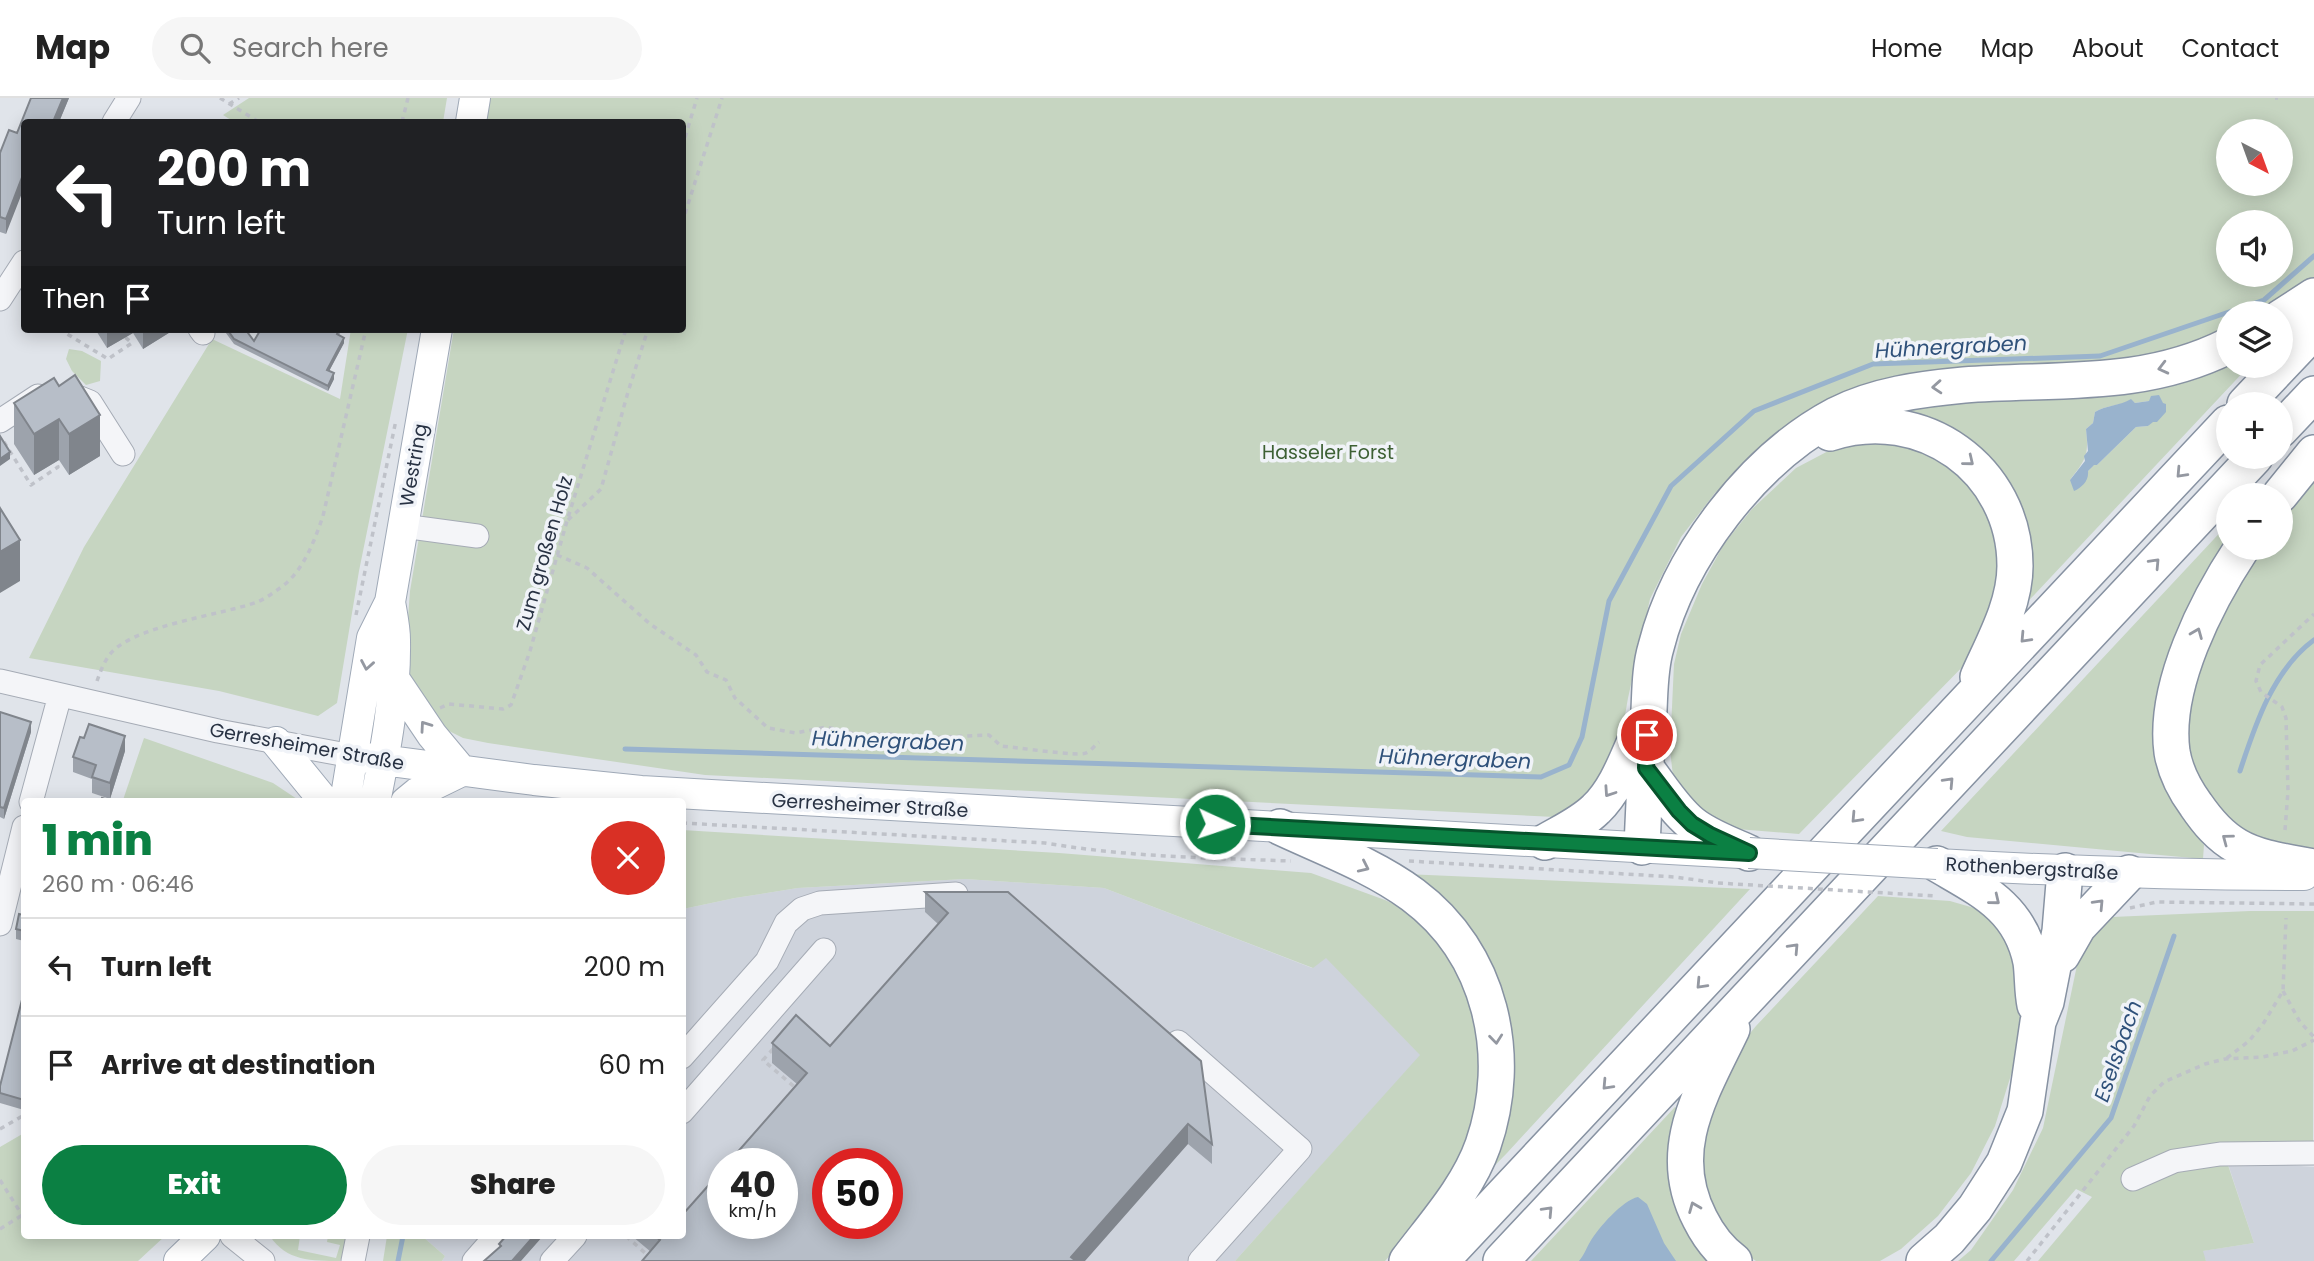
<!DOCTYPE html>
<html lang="en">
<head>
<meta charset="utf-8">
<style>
  :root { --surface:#fff; --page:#f6f6f6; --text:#222; --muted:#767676; --line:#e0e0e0; --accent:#0b8043 }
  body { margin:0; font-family:Poppins,sans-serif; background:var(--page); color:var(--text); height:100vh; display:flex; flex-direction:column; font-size:26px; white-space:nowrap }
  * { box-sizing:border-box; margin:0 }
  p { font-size:23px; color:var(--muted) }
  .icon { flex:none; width:38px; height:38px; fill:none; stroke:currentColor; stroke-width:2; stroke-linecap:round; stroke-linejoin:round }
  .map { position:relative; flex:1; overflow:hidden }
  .panel { position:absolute; left:21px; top:700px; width:665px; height:441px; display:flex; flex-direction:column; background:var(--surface); border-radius:7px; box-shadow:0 4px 18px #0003 }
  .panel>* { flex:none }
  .top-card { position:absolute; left:21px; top:21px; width:665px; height:214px; border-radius:7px; box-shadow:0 4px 18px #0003; background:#202124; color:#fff; overflow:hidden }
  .needle { width:46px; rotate:139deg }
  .tools { position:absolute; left:2216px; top:21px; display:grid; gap:14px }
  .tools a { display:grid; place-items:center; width:77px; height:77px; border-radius:50%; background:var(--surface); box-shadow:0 4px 18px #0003; font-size:35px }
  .speed { position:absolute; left:707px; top:1050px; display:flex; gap:14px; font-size:35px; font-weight:700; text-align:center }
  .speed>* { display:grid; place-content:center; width:91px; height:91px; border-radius:50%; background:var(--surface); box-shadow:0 4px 18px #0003; line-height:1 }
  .speed small { font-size:18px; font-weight:400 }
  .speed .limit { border:10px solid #d22; background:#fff; color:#111 }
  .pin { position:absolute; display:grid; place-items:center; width:60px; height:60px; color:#fff; margin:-30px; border:4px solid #fff; border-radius:50%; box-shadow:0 2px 7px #0007 }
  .me { position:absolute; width:77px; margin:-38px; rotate:93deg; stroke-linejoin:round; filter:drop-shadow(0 0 5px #0008) }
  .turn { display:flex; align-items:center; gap:24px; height:147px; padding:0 21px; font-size:32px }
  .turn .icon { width:91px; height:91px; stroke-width:2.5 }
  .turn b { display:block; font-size:49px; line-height:60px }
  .then { display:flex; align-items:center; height:66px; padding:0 21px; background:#0003; gap:14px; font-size:26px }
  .round { display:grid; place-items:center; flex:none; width:74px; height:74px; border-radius:37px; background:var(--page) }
  .head { display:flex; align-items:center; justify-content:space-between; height:119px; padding:0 21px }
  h1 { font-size:42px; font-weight:800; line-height:52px; color:var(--accent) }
  .button { display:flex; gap:14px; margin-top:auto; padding:14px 21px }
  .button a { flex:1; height:80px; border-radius:42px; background:var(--accent); color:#fff; font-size:28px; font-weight:800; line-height:80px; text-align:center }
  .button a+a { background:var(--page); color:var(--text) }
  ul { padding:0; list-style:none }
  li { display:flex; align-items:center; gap:21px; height:98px; padding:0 21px; border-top:2px solid var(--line) }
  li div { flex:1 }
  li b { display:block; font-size:26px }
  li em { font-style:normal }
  header { display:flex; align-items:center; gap:42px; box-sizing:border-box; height:98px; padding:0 35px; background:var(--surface); border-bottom:2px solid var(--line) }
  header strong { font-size:33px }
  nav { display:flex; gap:38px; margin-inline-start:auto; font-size:24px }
  .search { width:490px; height:63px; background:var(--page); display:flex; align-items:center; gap:18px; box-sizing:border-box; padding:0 24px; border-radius:38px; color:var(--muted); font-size:26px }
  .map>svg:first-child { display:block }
  .built { fill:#ced3dc; fill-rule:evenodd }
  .green { fill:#c6d5c1; fill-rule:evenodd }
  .water { fill:#99b3cd }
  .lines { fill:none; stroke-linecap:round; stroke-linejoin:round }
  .stream { stroke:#99b3cd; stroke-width:5 }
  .minor-casing { stroke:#a5abb5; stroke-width:25 }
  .major-casing { stroke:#9fa9b7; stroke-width:32 }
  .highway-casing { stroke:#8792a2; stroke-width:38 }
  .path { stroke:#bfc2c9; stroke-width:3.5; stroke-dasharray:5 5; stroke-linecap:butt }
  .minor { stroke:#f4f5f8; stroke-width:23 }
  .major { stroke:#fff; stroke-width:30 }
  .highway { stroke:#fff; stroke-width:35 }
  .major-bridge-casing { stroke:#9fa9b7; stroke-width:32; stroke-linecap:butt }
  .path-bridge { stroke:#bfc2c9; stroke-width:3.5; stroke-dasharray:5 5; stroke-linecap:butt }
  .major-bridge { stroke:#fff; stroke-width:30 }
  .wall { fill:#9da3ac }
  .shaded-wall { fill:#80858c }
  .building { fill:#b7bec8; stroke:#80858c; stroke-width:2; fill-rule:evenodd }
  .oneway { stroke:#9498a1 }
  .route-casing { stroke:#07532c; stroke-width:18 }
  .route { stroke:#0b8043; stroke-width:12 }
  .labels { text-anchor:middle; stroke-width:7; stroke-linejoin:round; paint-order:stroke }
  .park-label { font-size:19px; fill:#3d6034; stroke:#f0f3f8 }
  .street-label { font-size:19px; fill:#283243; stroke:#f0f3f8 }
  .water-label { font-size:21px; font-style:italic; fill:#2f517a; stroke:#f0f3f8 }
</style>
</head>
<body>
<header>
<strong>Map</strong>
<div class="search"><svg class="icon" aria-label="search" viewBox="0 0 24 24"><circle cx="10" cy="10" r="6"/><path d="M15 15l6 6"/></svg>Search here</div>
<nav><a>Home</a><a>Map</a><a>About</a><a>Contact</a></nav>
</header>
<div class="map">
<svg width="2314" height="1163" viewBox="0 0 2314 1163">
  <rect width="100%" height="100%" fill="#e0e4ea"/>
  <path class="built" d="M965,781l139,9 208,80 14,-11 95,98 -186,206h-793l3,-5 -23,-20h260l1,-327 52,-11 63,-10zM723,1066h59v59h-59zM828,1066h59v59h-59z
    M2227,1063l87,6v94h-108l-4,-10 52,-8z"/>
  <path class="green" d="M249,0h198l-4,24h-209l-11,-7z
    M489,0h1825v183l-49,32h-37v20l-88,29 -110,9 -265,74 -50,48 -34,44 -31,62 -22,99 -9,52 -19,44 -45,23 -850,-42 -217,-32 -25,-5 -18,-9 -38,-54 -1,-30 4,-54 44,-262h228v-207h-197zM2228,33h52v53h-52zM2228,124h52v53h-52z
    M351,231h57l-49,242 -22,132 -19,13 -99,-25 -190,-33 55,-111 128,-208 128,60z
    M69,251l13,2 19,10 -1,20 -14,4 -14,-14 -6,-12z
    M2228,255v13h21l-230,245 -29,-135 -154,-56zM2131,302l4,3 14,-2 14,3 -15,22 -12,1 -39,38 -3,-1 -6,7 -18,9c16,-21 19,-25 16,-51l7,-6 2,-11c11,-7 25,-6 36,-12z
    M1868,343l40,5 36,16 29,27 17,28 10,38 -3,45 -23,55 -175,179 -62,-5 -37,-13 -27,-40 -3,-26 4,-86 7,-30 21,-50 22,-40 28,-35 44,-41 38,-20z
    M2314,368v387l-48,-6 -62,-45 -23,-71 3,-31 69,-152h27v-39z
    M2228,426v24l-16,28 -40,212 19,40 13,17 -1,14 -236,-22 -26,-6z
    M144,640l129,45 27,18 -172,1 -5,-2z
    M682,732l377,23 252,20 74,27 35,16 34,43 31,87 -18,107 -37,58 -45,50h-150l185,-206 -94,-97 -13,10 -209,-80 -139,-9 -167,9 -63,10 -52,11z
    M1405,776l345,15 -243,264 -45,46 45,-163z
    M1878,798l72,5 31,9 30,26 10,72 -5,51 -21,67 -24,47 -33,43 -37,33 -21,12h-124l-21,-14 -35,-61 -4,-25 33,-103 27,-32z
    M2250,813h64l-1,230 -86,21 27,81 -51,8 3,10h-168l54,-64 -16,-8 -62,72h-56l13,-11 42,-60 30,-62 38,-182 31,-29z
    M1675,1009l8,5 41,149h-193z
    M24,1035v103h141l-27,25h-138v-114z
    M270,1138h30l-2,14 38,8 4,-13 -13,-3 1,-6 13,2 1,-2h9l-11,25c-28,0 -54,0 -70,-25z
    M387,1138h35l23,20 -3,5h-59z"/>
  <path class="water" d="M2159,297l4,8 3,1v8l-9,10h-4l-5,4 -12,1 -39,38h-3l-6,6c1,10 -6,16 -14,20l-4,-11 15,-19 -1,-5 4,-5 -2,-22 7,-6 2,-11c11,-7 25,-6 36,-13l4,4 14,-2 2,-5z
    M1638,1099l9,7 17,39 12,18h-97c5,-6 7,-12 11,-19 8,-14 33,-42 48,-45z"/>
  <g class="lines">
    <path class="stream" d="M625,651l916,28 28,-12 13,-28 27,-136 62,-115 83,-75 119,-47 227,-8 164,-56 50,-44
      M2240,673c15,-46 33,-101 74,-131
      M398,1163l5,-25
      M1991,1163l120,-143 63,-182"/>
    <g class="minor-casing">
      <path id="minor" d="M114,24l15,-24
        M0,201l24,-37
        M200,231l3,4
        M80,300l10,4 33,52
        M0,323l38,-25
        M403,428l74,10
        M0,583l218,50 134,25
        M31,704l29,-107
        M0,826l24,-97
        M1178,944l122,107 -100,112
        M682,959l85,-96 19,-38 16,-14 18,-6 136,-9
        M682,1014l142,-162
        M2133,1081l41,-18 46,-7 94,-1
        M232,1138l31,25
        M353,1163l5,-25
        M474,1163l22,-25
        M552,1163l23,-25"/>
    </g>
    <g class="major-casing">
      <path id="major" d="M471,24l4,-24
        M393,579l39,58 30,36
        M276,644l49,60
        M352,658l182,24 107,11 1099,62
        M345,704l27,-164 18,-36 47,-273
        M375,704c11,-53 21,-109 20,-162 0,-13 -3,-26 -5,-38
        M406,704l11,-9 45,-22
        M1937,766c122,7 244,11 367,11
        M179,1163l26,-25"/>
    </g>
    <g class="highway-casing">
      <path id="highway" d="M2280,220l34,-22
        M2245,306l69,-73
        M2280,332l34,-36
        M1830,335c92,-30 185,36 185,133 0,39 -22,77 -37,111
        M2280,397l34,-42
        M2242,450c-35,53 -79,138 -70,204 3,18 13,38 24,53 11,16 23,31 41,41 22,13 52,16 77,21
        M1646,670c14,18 27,40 45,55 17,14 39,21 58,30
        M1280,729c45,21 94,39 133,68 78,58 101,161 70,250 -15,43 -49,80 -76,116
        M1545,744c17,-10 37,-19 51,-33 22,-21 32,-54 45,-81
        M1642,749c2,-46 4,-91 7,-137 1,-21 1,-43 7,-63 23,-91 97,-188 180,-232 39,-20 85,-26 128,-30 91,-7 178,4 264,-39
        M1937,766c44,26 83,43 94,98 2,14 1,29 4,43
        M2062,857l16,-28 51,-54
        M1732,931c-30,63 -68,121 -32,190 8,16 19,31 34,42
        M1441,1163l787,-838
        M1501,1163l754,-804
        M1924,1163l25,-22 26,-31 29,-45 21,-52 13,-89 8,-20 14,-71 5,-60"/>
    </g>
    <path class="path" d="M220,0l39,24
      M2275,0h3
      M229,6l10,-6
      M402,24l6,-24
      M682,49l15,-49
      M682,125l40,-125
      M22,209l2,1
      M59,231l49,30 24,-16 -7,-6
      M4,344l27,43 27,-18 -3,-8
      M568,422l33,-31 27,-97 20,-63
      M557,457l30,13 63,56 46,31 11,17 19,8 9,18 33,30 28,5 30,-6 34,8 30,-1 19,5 80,-4 12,11c14,1 78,11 85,7 5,-2 9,-8 13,-11
      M356,517l40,-195
      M97,583c3,-8 6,-17 11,-24 19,-31 115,-42 149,-55 8,-3 16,-9 23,-14 23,-16 34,-46 43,-72l43,-187
      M440,610l9,-4 54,5 8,-4 19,-54 37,-130 59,-192
      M682,725l363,20c83,14 163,15 246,18
      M2285,732l3,-39 -2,-73 -4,-11 -21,-15 -5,-11 4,-16 54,-51
      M1409,763l266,16 43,6
      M2130,810l27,-6 157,2
      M2283,893l17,31 14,15
      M773,951l-10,11 34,29
      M2227,960l22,-17 14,-17 20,-33 3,-73
      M0,1031l24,-14
      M0,1082l22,35
      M0,1131l24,-15
      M626,1138l28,25
      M2027,1163l107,-135 16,-30 14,-14 41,-18 20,-5 37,-2 30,-6 22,-11"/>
    <use href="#minor" class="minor"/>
    <use href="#major" class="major"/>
    <use href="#highway" class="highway"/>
    <g class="major-bridge-casing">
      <path id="major-bridge" d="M1749,755l188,11"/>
    </g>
    <path class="path-bridge" d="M1718,785l218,13"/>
    <use href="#major-bridge" class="major-bridge"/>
  </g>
  <path class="wall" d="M31,0h38l-10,24h-35l-18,112 -6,-2v-79l17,-20z
    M95,231h77v2l-29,18 -10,-16 -26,15z
    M223,231h22l9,12 88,-12 -3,6 5,8 -15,28 5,8 -6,12 -94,-47z
    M54,280l46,78 -31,19 -10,-15 -25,15 -20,-31v-41z
    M0,614l31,20 -27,87 -4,-2z
    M125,653l-15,48 -18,-6v-14l-19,-7v-15z
    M925,794l287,252v20l-24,-20 -537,108 -19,-16h50l2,-23 113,-129 -25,-21v-20l58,3 108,-122 -13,-12z
    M24,817v26l-8,-2v-10z
    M24,859v19l-2,-1v-10z
    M24,894v118l-24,-7v-17z"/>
  <path class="shaded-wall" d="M63,0h6l-10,24h-6z
    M24,74v16l-18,46v-15z
    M107,231h26v4l-26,15z
    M143,231h29v2l-29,18z
    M344,240v5l-17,32v-5z
    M334,275v6l-6,12v-5z
    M100,317v41l-31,19v-41z
    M59,321v41l-25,15v-41z
    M10,354v7l-10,7v-7z
    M20,442v41l-20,12v-41z
    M31,624v10l-27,87v-11z
    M125,638v15l-15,48v-16z
    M1188,1026v20l-103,117h-14v-4z
    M534,1138h9l-22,25h-9z"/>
  <path class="building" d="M31,0h32l-10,24h-29v50l-18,47 -6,-2v-64l9,-23 8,3z
    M227,231h18l9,12 7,-12h78l-2,5 7,4 -17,32 7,3 -6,13 -94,-47z
    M75,277l25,40 -31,19 -10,-15 -25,15 -20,-31 40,-25 5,8z
    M0,338l10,16 -10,7z
    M0,410l20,32 -20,12z
    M0,614l31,10 -27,86 -4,-1z
    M89,626l36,12 -15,47 -18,-6 4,-12 -23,-8 7,-20 4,1z
    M102,700l12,4h-13z
    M925,794h83l193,169 11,83 -24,-20 -117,133 5,4h-434l18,-21 -5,-4h27v-24l2,1 39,-44v54h59v-59h-55l80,-91 -35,-30 24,-28 34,31 118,-133zM828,1066h59v59h-59z
    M19,816l5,1v16l-8,-2z
    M24,894v108l-24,-7v-7z
    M506,1138h28l-22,25h-28l17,-15 -2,-2z"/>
  <defs><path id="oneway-chevron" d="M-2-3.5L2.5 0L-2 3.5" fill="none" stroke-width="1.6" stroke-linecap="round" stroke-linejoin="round" transform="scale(1.75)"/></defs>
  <g class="oneway">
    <use href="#oneway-chevron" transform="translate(2163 270) rotate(166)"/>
    <use href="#oneway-chevron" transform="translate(1937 289) rotate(176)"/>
    <use href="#oneway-chevron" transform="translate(1969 363) rotate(39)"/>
    <use href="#oneway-chevron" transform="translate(2181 375) rotate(133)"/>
    <use href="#oneway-chevron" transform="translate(2155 465) rotate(-47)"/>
    <use href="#oneway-chevron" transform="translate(2197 535) rotate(-68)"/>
    <use href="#oneway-chevron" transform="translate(2025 540) rotate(133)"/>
    <use href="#oneway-chevron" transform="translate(367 567) rotate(100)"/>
    <use href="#oneway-chevron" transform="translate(425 628) rotate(-125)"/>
    <use href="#oneway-chevron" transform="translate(1949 684) rotate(-47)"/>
    <use href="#oneway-chevron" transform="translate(1609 694) rotate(124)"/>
    <use href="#oneway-chevron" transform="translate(1856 720) rotate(133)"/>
    <use href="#oneway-chevron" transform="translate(2227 741) rotate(-143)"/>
    <use href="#oneway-chevron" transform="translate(1364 769) rotate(25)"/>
    <use href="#oneway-chevron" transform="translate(1995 802) rotate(39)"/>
    <use href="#oneway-chevron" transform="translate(2099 806) rotate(-47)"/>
    <use href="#oneway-chevron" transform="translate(1794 850) rotate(-47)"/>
    <use href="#oneway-chevron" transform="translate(1701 886) rotate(133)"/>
    <use href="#oneway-chevron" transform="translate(1496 941) rotate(84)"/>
    <use href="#oneway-chevron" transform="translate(1607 987) rotate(133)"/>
    <use href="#oneway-chevron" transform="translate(1694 1109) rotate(-112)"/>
    <use href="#oneway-chevron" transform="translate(1548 1113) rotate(-47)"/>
  </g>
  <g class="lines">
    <g class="route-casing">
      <path id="route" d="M1215,726l534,29 -39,-18 -18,-11 -13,-13 -33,-43 1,-33"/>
    </g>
    <use href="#route" class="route"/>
  </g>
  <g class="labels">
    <g class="park-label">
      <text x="1328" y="361">Hasseler Forst</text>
    </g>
    <g class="street-label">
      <text transform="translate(413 367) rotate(-80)" y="7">Westring</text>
      <text transform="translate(544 455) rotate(-74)" y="7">Zum großen Holz</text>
      <text transform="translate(307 648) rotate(10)" y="7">Gerresheimer Straße</text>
      <text transform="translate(870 707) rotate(3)" y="7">Gerresheimer Straße</text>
      <text transform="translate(2032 770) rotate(3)" y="7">Rothenbergstraße</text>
    </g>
    <g class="water-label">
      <text transform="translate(1951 249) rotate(-3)" y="7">Hühnergraben</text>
      <text transform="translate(888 643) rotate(2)" y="7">Hühnergraben</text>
      <text transform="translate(1455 661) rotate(2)" y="7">Hühnergraben</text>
      <text transform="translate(2118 953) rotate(-71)" y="7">Eselsbach</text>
    </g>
  </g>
</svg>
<div class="tools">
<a><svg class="needle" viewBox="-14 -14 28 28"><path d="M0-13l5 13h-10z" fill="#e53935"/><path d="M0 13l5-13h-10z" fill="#767676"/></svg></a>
<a><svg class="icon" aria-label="sound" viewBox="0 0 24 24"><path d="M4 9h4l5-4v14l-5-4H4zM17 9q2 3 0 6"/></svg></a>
<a><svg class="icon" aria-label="layers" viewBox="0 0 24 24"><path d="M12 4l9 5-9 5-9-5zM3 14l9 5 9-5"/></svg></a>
<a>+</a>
<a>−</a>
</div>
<div class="speed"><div>40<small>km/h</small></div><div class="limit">50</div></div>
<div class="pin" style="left:1647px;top:637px;background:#d93025"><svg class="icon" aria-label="arrive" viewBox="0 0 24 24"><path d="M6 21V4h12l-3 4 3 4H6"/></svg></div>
<svg class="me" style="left:1215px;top:726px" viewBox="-20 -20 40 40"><circle r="17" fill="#0b8043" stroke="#fff" stroke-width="3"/><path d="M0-11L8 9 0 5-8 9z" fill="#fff"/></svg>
<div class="top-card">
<div class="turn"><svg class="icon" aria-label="left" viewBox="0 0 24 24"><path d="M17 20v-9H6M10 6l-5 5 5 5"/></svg><div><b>200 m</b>Turn left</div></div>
<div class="then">Then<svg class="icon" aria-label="arrive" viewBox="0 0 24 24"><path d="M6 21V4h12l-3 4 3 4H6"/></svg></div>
</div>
<section class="panel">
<div class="head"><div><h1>1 min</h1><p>260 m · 06:46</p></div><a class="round" style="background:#d93025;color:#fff"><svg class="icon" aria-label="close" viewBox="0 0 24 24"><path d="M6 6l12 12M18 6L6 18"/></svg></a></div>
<ul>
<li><svg class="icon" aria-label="left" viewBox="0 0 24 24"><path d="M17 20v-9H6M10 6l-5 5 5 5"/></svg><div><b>Turn left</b></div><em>200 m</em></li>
<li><svg class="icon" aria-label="arrive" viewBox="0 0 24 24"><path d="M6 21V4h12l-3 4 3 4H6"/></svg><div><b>Arrive at destination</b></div><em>60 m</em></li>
</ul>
<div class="button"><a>Exit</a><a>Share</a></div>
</section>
</div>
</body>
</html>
